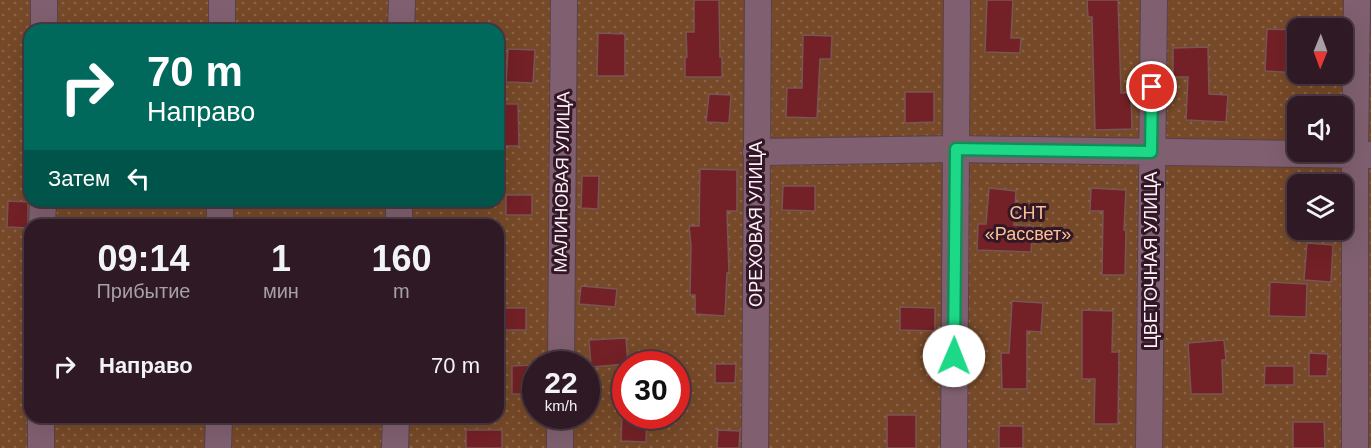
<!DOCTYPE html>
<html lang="ru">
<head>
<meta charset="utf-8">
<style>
  :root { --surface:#2e1924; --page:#3a2631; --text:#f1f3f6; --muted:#a7a0a6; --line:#493841 }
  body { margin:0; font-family:Arial,sans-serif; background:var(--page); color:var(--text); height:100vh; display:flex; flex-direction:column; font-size:22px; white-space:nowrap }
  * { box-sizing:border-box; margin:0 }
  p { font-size:20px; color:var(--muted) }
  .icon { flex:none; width:33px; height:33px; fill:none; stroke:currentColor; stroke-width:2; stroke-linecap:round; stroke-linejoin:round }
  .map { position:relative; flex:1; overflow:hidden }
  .side { position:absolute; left:24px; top:219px; width:480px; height:204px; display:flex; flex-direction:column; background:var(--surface); border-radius:18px; box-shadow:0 6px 24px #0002,0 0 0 2px var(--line) }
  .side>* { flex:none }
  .hud { position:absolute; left:24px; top:24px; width:480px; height:183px; border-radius:18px; box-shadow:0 6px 24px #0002,0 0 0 2px var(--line); background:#00695c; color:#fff; overflow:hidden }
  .needle { width:39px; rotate:181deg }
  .controls { position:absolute; left:1287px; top:18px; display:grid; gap:12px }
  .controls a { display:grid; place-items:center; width:66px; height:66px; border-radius:12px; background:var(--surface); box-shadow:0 6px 24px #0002,0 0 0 2px var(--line); font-size:30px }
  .speed { position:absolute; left:522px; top:351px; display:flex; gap:12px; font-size:30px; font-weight:700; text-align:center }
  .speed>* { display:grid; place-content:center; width:78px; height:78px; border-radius:50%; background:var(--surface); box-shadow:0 6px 24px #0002,0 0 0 2px var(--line); line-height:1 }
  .speed small { font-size:15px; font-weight:400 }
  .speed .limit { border:9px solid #d22; background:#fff; color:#111 }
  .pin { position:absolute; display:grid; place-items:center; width:51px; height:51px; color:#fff; margin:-26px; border:3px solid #fff; border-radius:50%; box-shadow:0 2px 6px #0007 }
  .me { position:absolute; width:66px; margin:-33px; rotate:1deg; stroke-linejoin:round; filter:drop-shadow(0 0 4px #0008) }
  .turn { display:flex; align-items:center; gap:21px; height:126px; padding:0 24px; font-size:27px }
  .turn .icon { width:78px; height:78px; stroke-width:2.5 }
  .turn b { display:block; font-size:42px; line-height:51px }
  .then { display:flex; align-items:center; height:57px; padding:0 24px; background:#0003; gap:12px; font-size:22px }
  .eta { display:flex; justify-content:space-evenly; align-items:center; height:102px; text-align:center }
  .eta b { font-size:36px; font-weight:600; line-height:42px }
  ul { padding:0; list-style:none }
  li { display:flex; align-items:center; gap:18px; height:90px; padding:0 24px }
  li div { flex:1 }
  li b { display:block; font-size:22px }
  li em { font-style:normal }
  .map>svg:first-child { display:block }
  .grass { fill:url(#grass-dots); fill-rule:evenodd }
  .building { fill:#732126; stroke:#795553; stroke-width:1.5 }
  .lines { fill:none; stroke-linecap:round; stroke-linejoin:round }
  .minor-casing { stroke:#58414d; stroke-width:28 }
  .minor { stroke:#806070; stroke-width:26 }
  .route-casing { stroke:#128d58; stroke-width:15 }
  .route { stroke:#1cd988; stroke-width:10 }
  .labels { text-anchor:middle; stroke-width:6; stroke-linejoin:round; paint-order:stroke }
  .street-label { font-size:18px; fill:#ffeff6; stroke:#321826 }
  .park-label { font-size:18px; fill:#fbc098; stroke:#321826 }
</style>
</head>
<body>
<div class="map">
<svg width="1371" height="448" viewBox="0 0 1371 448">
  <defs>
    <pattern id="grass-dots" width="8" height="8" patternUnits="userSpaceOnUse" patternTransform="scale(1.5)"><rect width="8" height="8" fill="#764928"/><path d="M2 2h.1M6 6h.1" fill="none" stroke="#8b6448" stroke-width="1.8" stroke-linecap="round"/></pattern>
  </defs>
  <rect width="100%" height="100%" fill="#3d2130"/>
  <path class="grass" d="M0,0h1371v448h-1371zM1298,28h44v46h-44zM30,30h468v171h-468zM1298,106h44v46h-44zM1298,184h44v46h-44zM30,225h468v192h-468zM536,364h50v52h-50zM626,364h50v52h-50z"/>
  <path class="building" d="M694,0h25l1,57h2v20h-37v-20h2l-1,-25h8z
    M987,0h26l-2,38h10l-1,15 -35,-1z
    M1087,0h31l3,93h10l1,36 -37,1 -3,-113h-4z
    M1267,29l31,1v43l-33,-2z
    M598,33l27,1v42h-28z
    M803,35l29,1 -1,23h-11l-3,59 -31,-1 1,-29h15z
    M1208,47l1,47 19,1 -2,27 -40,-2 2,-43h-15v-29z
    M508,49l27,1 -2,33 -27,-1z
    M905,92h29v30l-29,1z
    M709,94l22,1 -2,28 -23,-1z
    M498,104h20l1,42h-21z
    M700,169l37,1v41h-10l2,62h-2l-2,43 -30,-2v-19h-5l1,-50 -2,-19h10z
    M582,176h17l-1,33 -17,-1z
    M783,186h32v25l-33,-1z
    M989,188l27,3 -2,34 19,1 -2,26 -54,-2 1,-26h8z
    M1091,188l35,2 -2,40h2l-1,45h-23l1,-64h-13z
    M506,195h26v20h-26z
    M8,201l20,1v26l-21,-1z
    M1307,243l26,2 -2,37 -27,-2z
    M1270,282l37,2 -1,33 -37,-1z
    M581,286l36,3 -2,18 -36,-3z
    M1012,301l31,2 -2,29 -14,-1v58h-25l-1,-36h8z
    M900,307l35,1v23l-35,-1z
    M503,308h23v22h-24z
    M1082,310l31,1 -1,41h7l-1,72h-24l1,-45h-13z
    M626,338l2,26 -37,3 -2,-27z
    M1224,340l2,20h-4l1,34h-32l-3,-51z
    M1309,353l19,1 -1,22h-18z
    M715,364h21l-1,19h-20z
    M531,365l1,29h-20v-28z
    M1265,366h29v19h-30z
    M887,415h29v33h-29z
    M622,416h25l-1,26 -25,-1z
    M1293,422h31l1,26h-32z
    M999,426h24v22h-24z
    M466,430h36v18h-36z
    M718,430l22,1 -1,17h-22z"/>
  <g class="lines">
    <g class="minor-casing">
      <path id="minor" d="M44,30v-30
        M222,30v-30
        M401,30l1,-30
        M756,152l200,-3 415,6
        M42,225l1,-24
        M220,225v-24
        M399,225v-24
        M561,364l3,-364
        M41,448v-31
        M218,448l1,-31
        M395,448l1,-31
        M560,448v-32
        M755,448l3,-448
        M954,448l3,-448
        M1149,448l5,-448
        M1355,448v-293l2,-155"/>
    </g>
    <use href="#minor" class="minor"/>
  </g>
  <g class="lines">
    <g class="route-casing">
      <path id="route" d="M954,356l2,-207 195,3 1,-65"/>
    </g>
    <use href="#route" class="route"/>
  </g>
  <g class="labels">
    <g class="street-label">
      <text transform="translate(562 182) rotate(-89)" y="6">МАЛИНОВАЯ УЛИЦА</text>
      <text transform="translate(756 224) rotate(-90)" y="6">ОРЕХОВАЯ УЛИЦА</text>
      <text transform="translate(1151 260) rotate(-90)" y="6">ЦВЕТОЧНАЯ УЛИЦА</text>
    </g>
    <g class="park-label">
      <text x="1028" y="219">СНТ<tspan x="1028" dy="21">«Рассвет»</tspan></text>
    </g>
  </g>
</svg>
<div class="controls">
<a><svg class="needle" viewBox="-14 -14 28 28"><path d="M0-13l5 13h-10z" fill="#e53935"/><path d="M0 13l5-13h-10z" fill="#a7a0a6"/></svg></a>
<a><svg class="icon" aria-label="sound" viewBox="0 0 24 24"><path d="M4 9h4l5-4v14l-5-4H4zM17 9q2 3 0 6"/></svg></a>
<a><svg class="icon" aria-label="layers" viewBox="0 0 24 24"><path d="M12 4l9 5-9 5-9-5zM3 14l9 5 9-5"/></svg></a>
</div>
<div class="speed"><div>22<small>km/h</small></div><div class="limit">30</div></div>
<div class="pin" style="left:1152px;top:87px;background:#d93025"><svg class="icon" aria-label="arrive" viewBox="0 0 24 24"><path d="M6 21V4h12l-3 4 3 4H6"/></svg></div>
<svg class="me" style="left:954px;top:356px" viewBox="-20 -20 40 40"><circle r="19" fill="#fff"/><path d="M0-13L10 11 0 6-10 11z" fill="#1cd988"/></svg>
<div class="hud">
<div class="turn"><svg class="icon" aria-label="right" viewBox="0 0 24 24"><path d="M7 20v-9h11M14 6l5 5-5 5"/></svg><div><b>70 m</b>Направо</div></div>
<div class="then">Затем<svg class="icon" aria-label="left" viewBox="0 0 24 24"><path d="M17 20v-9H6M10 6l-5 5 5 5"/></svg></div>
</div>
<section class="side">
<div class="eta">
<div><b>09:14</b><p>Прибытие</p></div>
<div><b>1</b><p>мин</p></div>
<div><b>160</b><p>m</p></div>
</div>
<ul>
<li><svg class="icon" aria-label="right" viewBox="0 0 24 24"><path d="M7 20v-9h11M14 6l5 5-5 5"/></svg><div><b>Направо</b></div><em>70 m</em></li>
</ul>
</section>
</div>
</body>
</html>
